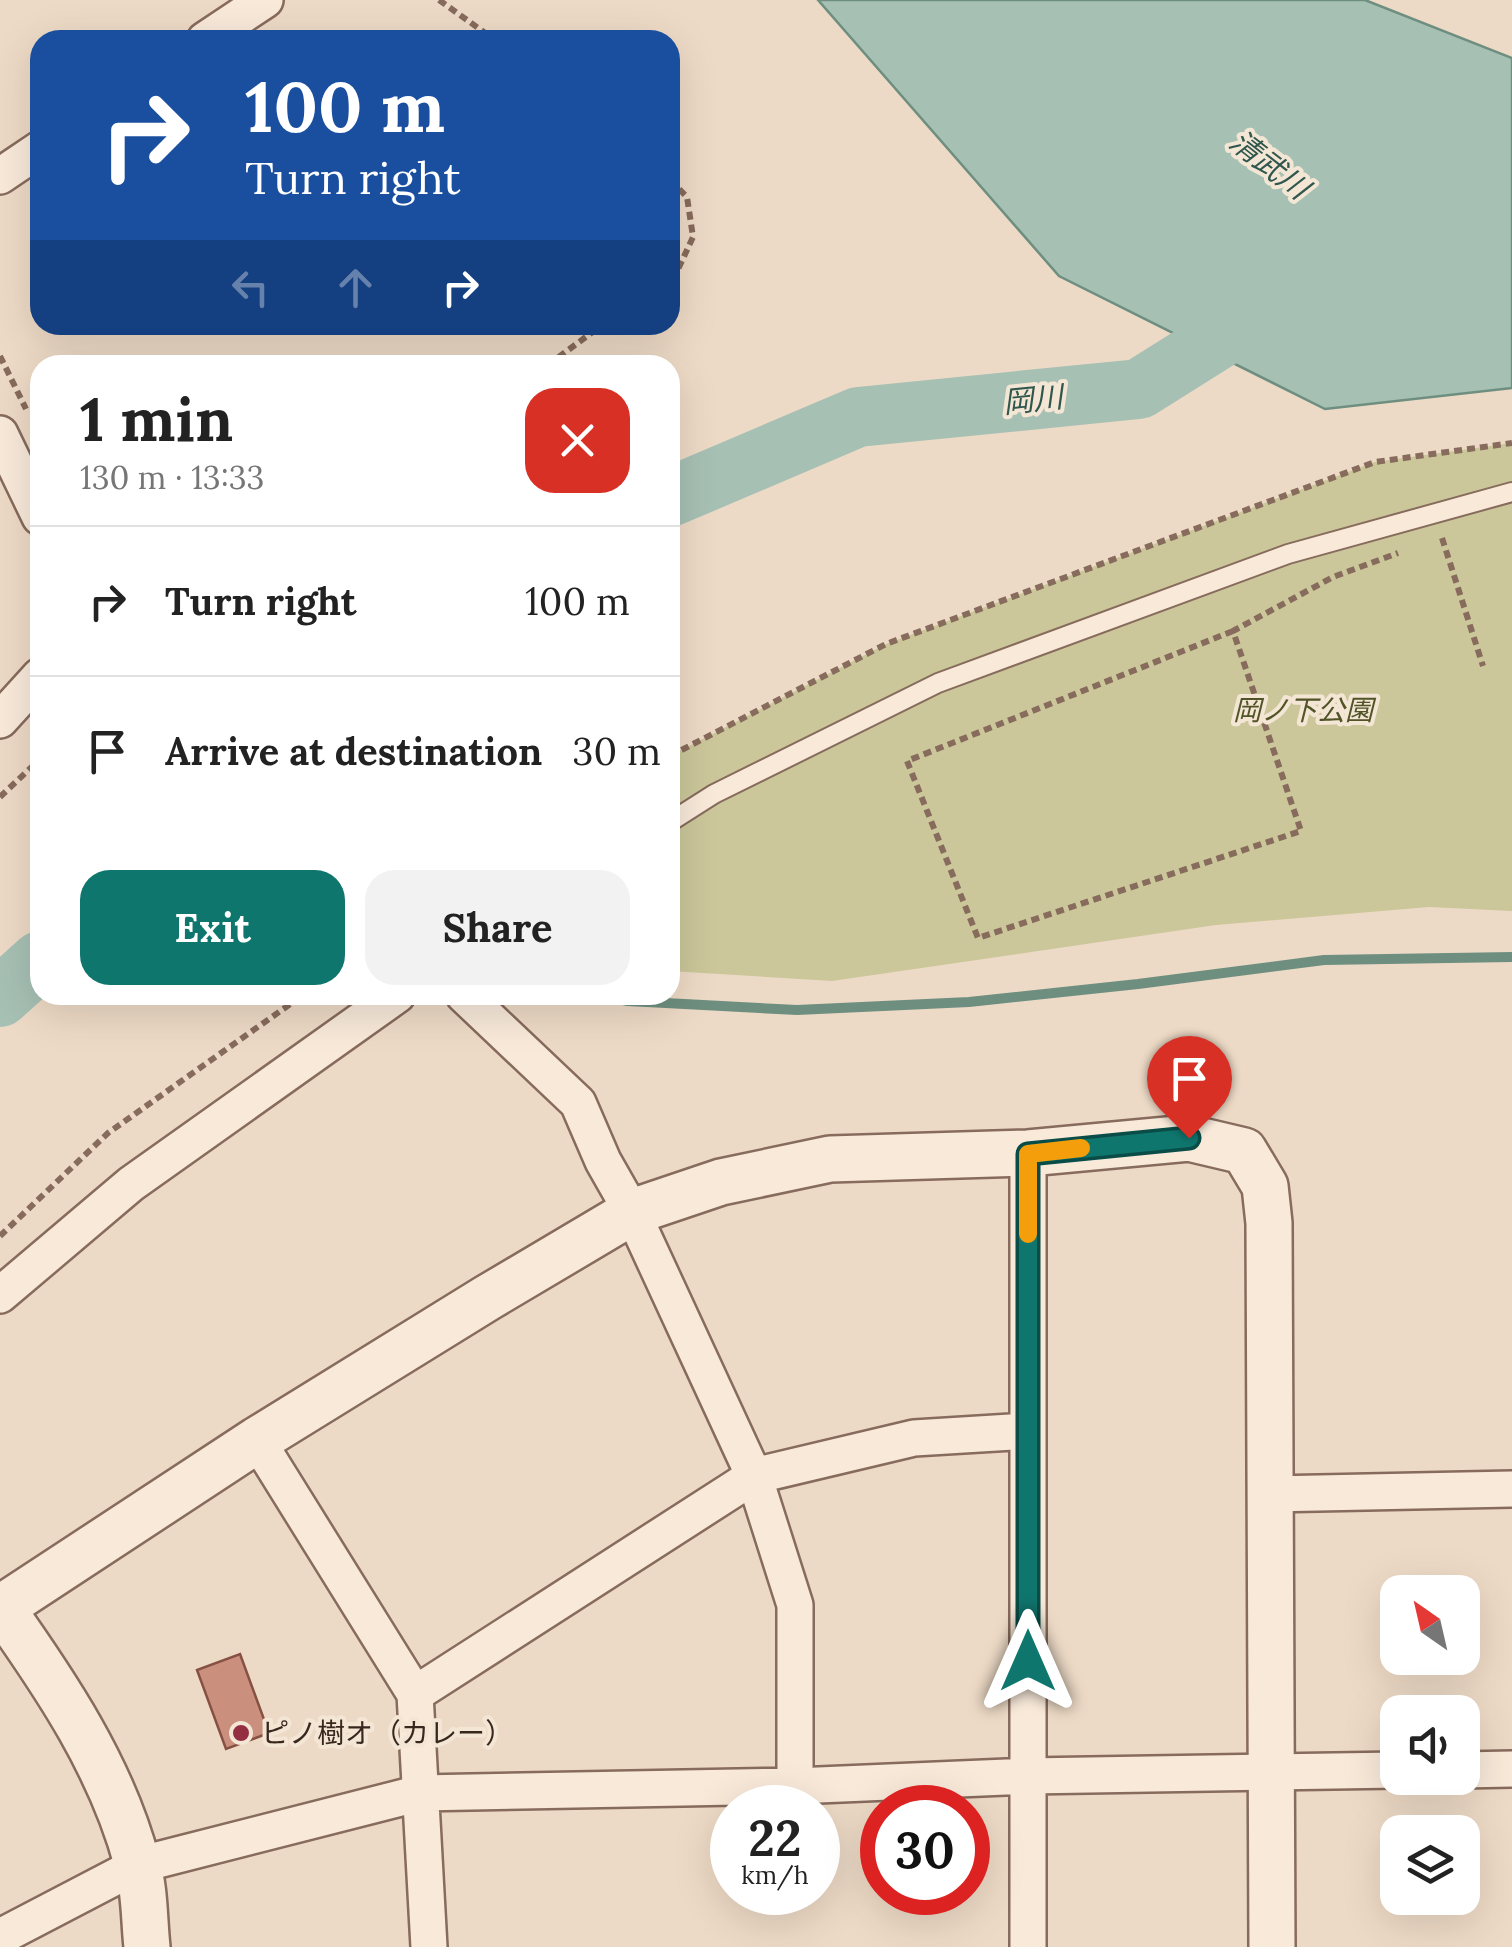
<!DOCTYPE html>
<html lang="en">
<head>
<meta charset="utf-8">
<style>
  :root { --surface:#fff; --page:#f2f2f2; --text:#222; --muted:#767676; --line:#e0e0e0; --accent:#0f766e }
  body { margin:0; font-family:Lora,"Noto Sans JP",serif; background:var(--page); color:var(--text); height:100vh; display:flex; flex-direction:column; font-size:38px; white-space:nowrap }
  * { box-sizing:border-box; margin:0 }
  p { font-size:32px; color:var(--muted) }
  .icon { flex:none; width:55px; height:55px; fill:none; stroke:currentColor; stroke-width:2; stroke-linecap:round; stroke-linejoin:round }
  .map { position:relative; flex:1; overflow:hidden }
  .side { position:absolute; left:30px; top:355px; width:650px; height:650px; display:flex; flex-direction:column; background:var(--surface); border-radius:30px; box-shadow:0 10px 40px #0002 }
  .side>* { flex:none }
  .hud { position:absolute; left:30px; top:30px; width:650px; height:305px; border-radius:30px; box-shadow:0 10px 40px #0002; background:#1a4fa0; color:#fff; overflow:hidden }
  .needle { width:65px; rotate:326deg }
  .buttons { position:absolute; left:1380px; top:1575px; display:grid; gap:20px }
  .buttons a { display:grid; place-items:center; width:100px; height:100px; border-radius:20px; background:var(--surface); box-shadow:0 10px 40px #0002; font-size:50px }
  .speed { position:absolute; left:710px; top:1785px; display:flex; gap:20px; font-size:50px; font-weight:700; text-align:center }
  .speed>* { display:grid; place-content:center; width:130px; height:130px; border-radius:50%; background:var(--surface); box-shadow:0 10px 40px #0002; line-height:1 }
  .speed small { font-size:25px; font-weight:400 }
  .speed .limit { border:15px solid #d22; background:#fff; color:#111 }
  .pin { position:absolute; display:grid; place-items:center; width:85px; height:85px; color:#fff; margin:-102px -42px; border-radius:50% 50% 50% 0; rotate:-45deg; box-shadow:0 0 10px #0007 }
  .pin .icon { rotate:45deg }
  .me { position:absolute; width:110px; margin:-55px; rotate:0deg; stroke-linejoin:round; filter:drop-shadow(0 0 8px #0008) }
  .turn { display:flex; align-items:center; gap:35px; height:210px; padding:0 50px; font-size:45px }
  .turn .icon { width:130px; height:130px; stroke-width:2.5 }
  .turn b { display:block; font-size:70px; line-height:85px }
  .lanes { display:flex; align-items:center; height:95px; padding:0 50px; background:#0003; justify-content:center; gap:50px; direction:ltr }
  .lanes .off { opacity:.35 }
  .round { display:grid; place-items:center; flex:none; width:105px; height:105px; border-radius:30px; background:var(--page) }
  .headline { display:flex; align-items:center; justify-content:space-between; height:170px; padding:0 50px }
  h1 { font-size:60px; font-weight:700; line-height:75px }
  .cta { display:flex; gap:20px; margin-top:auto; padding:20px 50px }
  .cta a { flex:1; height:115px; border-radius:30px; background:var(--accent); color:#fff; font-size:40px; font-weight:700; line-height:115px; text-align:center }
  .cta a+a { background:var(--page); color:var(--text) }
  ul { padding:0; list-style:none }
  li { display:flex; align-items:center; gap:30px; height:150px; padding:0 50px; border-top:2px solid var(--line) }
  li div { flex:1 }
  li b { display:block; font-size:38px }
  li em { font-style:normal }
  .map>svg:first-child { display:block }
  .green { fill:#cbc79a }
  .water { fill:#a7c0b4; stroke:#6e8f80; stroke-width:2.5 }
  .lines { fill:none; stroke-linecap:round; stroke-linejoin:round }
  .stream { stroke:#6e8f80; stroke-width:10 }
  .river { stroke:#a7c0b4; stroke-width:60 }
  .building { fill:#ca8f7d; stroke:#865143; stroke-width:2.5 }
  .service-casing { stroke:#876b5c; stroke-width:22 }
  .minor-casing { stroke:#876b5c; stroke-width:40 }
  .tertiary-casing { stroke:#876b5c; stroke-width:50 }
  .path { stroke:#876b5c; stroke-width:6; stroke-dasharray:8 5; stroke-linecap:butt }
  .service { stroke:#f8e9d9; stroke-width:18 }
  .minor { stroke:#f8e9d9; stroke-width:35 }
  .tertiary { stroke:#f8e9d9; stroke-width:45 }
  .route-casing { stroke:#0a4d48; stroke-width:25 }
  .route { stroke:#0f766e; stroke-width:18 }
  .slow { stroke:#f59e0b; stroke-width:18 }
  .poi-dot { fill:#942e41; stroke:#f4e6d5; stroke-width:4 }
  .labels { text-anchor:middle; stroke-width:8; stroke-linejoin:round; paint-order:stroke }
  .park-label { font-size:28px; font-style:italic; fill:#515427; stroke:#f4e6d5 }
  .poi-label { font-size:28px; fill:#38271f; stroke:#f4e6d5; text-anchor:start }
  .water-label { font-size:30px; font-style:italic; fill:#2f574d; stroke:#f4e6d5 }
</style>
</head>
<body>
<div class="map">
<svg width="1512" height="1947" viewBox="0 0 1512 1947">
  <rect width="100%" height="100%" fill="#eddac6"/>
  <path class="green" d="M1512,443v468l-83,-4 -213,18 -384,56 -162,-10v-215l216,-112 489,-182z"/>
  <path class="water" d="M818,0h547l147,58v330l-187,21 -266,-133z"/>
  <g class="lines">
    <path class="stream" d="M599,995l29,6 169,9 172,-8 169,-18 186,-24 188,-3"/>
    <path class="river" d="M670,497l188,-80 281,-28 134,-84
      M0,997l40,-36"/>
  </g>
  <path class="building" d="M240,1654l29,79 -43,16 -29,-79z"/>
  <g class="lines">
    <g class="service-casing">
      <path id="service" d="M670,822l44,-28 224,-111 350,-129 224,-62"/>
    </g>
    <g class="minor-casing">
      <path id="minor" d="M205,40l60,-40
        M0,176l40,-27
        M0,434l40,83
        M0,720l40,-44
        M464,995l114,108 25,58 29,51 122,264 41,129v181
        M1028,1153v794
        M0,1295l131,-111 266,-189
        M257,1440l158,254 14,253
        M1270,1494l242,-5
        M415,1694l339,-218 160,-38 114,-7
        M1462,1770l50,-1
        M0,1937l138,-72 282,-72 375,-7 233,-10 370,-6"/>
    </g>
    <g class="tertiary-casing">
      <path id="tertiary" d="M0,1606c56,79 112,162 137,257 8,26 7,57 10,84
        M1,1608l256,-168 230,-142 145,-86 89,-30 109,-23 198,-6 161,-15 55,13 21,35 4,37 3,724"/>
    </g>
    <path class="path" d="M439,0l56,40
      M670,180l17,17 6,40 -19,41 -4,2
      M0,356l26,53
      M548,365l54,-40
      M1442,538l41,128
      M1233,631l-326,130 71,177 323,-107 -68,-200 100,-54 65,-24
      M670,756l216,-112 489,-182 137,-19
      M0,797l40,-38
      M0,1236l108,-103 195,-138"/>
    <use href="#service" class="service"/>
    <use href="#minor" class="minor"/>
    <use href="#tertiary" class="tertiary"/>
  </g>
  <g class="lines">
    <g class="route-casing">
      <path id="route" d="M1028,1661v-507l161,-16"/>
    </g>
    <use href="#route" class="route"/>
    <path class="slow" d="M1028,1234v-80l53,-6"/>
  </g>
  <circle class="poi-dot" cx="241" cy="1733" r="10"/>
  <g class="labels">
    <g class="park-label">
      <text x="1303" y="720">岡ノ下公園</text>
    </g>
    <g class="poi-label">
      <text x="261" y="1743">ピノ樹オ（カレー）</text>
    </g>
    <g class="water-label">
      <text transform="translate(1269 165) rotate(38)" y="10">清武川</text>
      <text transform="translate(1033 400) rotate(-6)" y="10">岡川</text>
    </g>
  </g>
</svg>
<div class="buttons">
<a><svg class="needle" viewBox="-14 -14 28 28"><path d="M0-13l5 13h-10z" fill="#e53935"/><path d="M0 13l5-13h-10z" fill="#767676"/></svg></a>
<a><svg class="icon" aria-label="sound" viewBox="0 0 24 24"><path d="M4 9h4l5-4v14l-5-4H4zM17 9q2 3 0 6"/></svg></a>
<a><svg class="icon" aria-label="layers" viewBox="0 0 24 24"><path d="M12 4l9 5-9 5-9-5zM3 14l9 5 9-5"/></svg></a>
</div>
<div class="speed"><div>22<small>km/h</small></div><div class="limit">30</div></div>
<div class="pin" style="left:1189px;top:1138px;background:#d93025"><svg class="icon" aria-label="arrive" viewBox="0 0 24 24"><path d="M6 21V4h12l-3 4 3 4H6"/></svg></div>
<svg class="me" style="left:1028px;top:1661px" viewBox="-20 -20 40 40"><path d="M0-17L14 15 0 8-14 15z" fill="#0f766e" stroke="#fff" stroke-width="4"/></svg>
<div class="hud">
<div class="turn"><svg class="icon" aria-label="right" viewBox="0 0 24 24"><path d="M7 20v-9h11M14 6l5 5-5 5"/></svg><div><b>100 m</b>Turn right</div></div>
<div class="lanes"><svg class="icon off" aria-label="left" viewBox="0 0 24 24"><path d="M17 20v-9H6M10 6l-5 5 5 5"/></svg><svg class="icon off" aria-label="ahead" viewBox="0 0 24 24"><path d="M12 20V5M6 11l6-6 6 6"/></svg><svg class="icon" aria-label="right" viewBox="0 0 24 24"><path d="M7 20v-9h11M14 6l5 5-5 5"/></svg></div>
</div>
<section class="side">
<div class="headline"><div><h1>1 min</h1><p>130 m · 13:33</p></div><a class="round" style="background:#d93025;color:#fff"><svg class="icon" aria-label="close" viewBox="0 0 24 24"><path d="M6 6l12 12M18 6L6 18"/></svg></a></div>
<ul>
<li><svg class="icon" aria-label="right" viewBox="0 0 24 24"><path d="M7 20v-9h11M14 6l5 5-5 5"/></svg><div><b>Turn right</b></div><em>100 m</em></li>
<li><svg class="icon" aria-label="arrive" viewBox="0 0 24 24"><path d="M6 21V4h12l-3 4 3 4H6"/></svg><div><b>Arrive at destination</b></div><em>30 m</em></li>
</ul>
<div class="cta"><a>Exit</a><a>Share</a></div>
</section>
</div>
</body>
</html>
